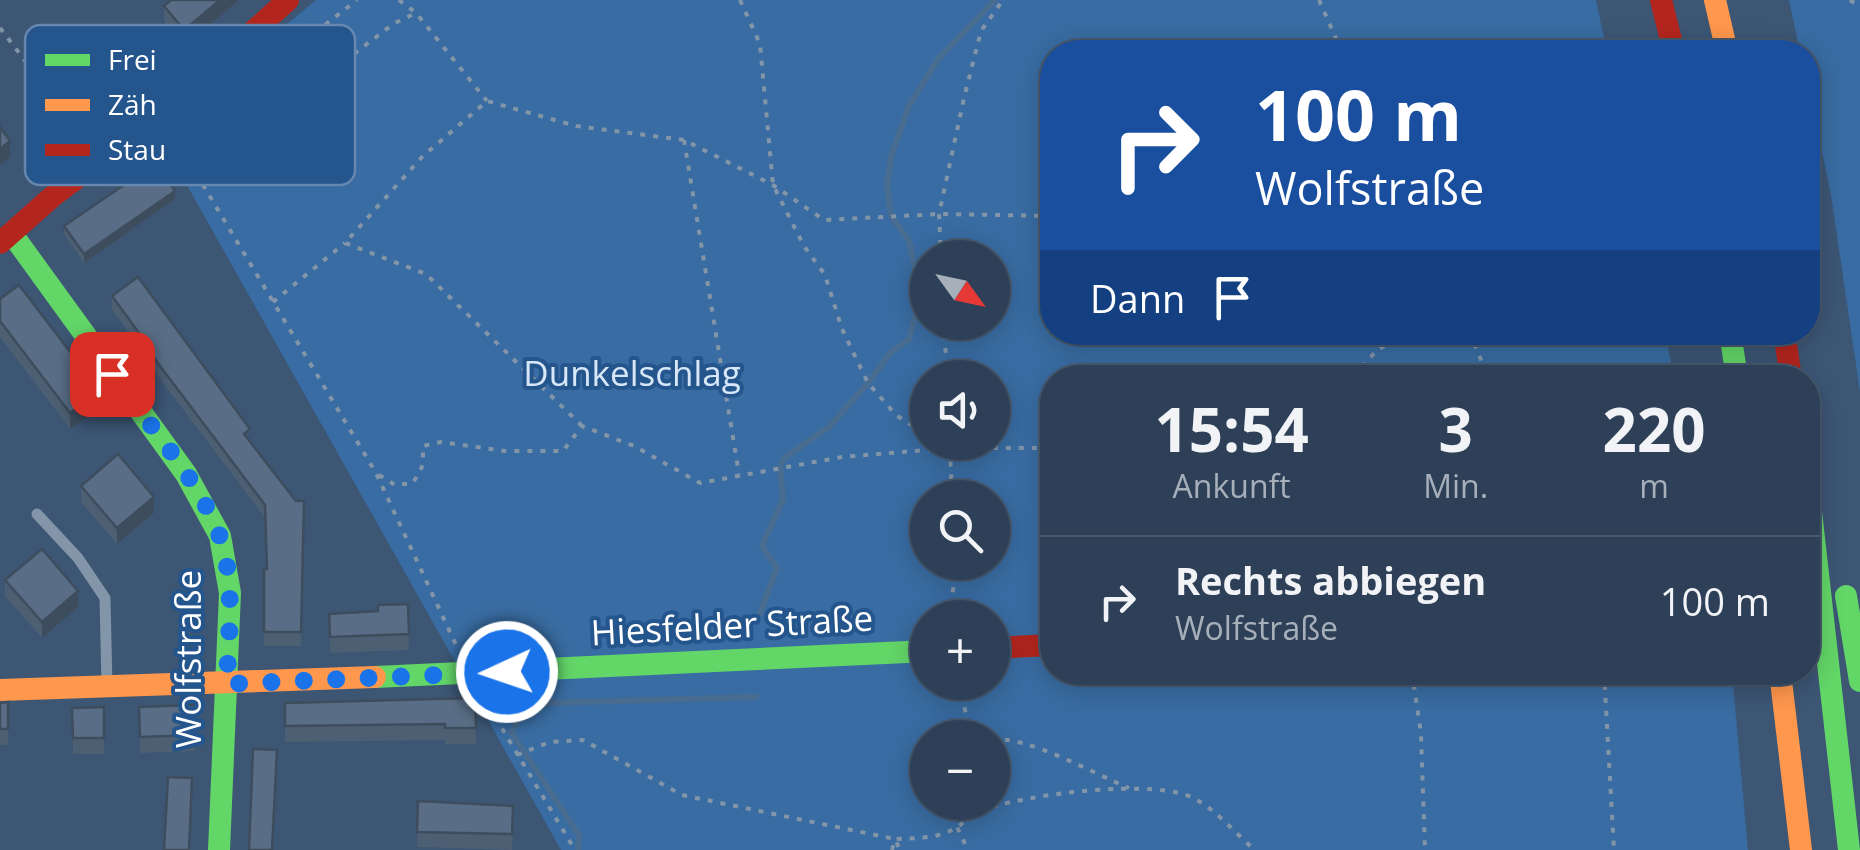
<!DOCTYPE html>
<html lang="de">
<head>
<meta charset="utf-8">
<style>
  :root { --surface:#2d4057; --page:#394b61; --text:#f1f3f6; --muted:#a7afba; --line:#48596d }
  body { margin:0; font-family:"Open Sans",sans-serif; background:var(--page); color:var(--text); height:100vh; display:flex; flex-direction:column; font-size:38px; white-space:nowrap }
  * { box-sizing:border-box; margin:0 }
  p { font-size:32px; color:var(--muted) }
  .icon { flex:none; width:55px; height:55px; fill:none; stroke:currentColor; stroke-width:2; stroke-linecap:round; stroke-linejoin:round }
  .map { position:relative; flex:1; overflow:hidden }
  .drawer { position:absolute; left:1040px; top:365px; width:780px; height:320px; display:flex; flex-direction:column; background:var(--surface); border-radius:40px; box-shadow:0 5px 25px #0003,0 0 0 2px var(--line) }
  .drawer>* { flex:none }
  .top-card { position:absolute; left:1040px; top:40px; width:780px; height:305px; border-radius:40px; box-shadow:0 5px 25px #0003,0 0 0 2px var(--line); background:#1a4fa0; color:#fff; overflow:hidden }
  .needle { width:65px; rotate:123deg }
  .controls { position:absolute; left:910px; top:240px; display:grid; gap:20px }
  .controls a { display:grid; place-items:center; width:100px; height:100px; border-radius:50%; background:var(--surface); box-shadow:0 5px 25px #0003,0 0 0 2px var(--line); font-size:50px }
  .pin { position:absolute; display:grid; place-items:center; width:85px; height:85px; color:#fff; margin:-42px; border-radius:20px; box-shadow:0 5px 15px #0006 }
  .me { position:absolute; width:110px; margin:-55px; rotate:267deg; stroke-linejoin:round; filter:drop-shadow(0 0 8px #0008) }
  .turn { display:flex; align-items:center; gap:35px; height:210px; padding:0 50px; font-size:45px }
  .turn .icon { width:130px; height:130px; stroke-width:2.5 }
  .turn b { display:block; font-size:70px; line-height:85px }
  .then { display:flex; align-items:center; height:95px; padding:0 50px; background:#0003; gap:20px; font-size:38px }
  .eta { display:flex; justify-content:space-evenly; align-items:center; height:170px; text-align:center }
  .eta b { font-size:60px; font-weight:700; line-height:70px }
  ul { padding:0; list-style:none }
  li { display:flex; align-items:center; gap:30px; height:130px; padding:0 50px; border-top:2px solid var(--line) }
  li div { flex:1 }
  li b { display:block; font-size:38px }
  li em { font-style:normal }
  .map>svg:first-child { display:block }
  .green { fill:#396ca2; fill-rule:evenodd }
  .lines { fill:none; stroke-linecap:round; stroke-linejoin:round }
  .stream { stroke:#496c91; stroke-width:6 }
  .path { stroke:#8395a8; stroke-width:4; stroke-dasharray:5 8; stroke-linecap:butt }
  .lane { stroke:#8395a8; stroke-width:11 }
  .fast { stroke:#63d668; stroke-width:22 }
  .slow { stroke:#ff974d; stroke-width:22 }
  .jam { stroke:#b3261e; stroke-width:22 }
  .wall { fill:#4d5f73 }
  .shaded-wall { fill:#3e4d5e }
  .building { fill:#596e86; stroke:#3e4d5e; stroke-width:2.5 }
  .route { stroke:#1a73e8; stroke-width:18; stroke-dasharray:0 32.4 }
  .labels { text-anchor:middle; stroke-width:8; stroke-linejoin:round; paint-order:stroke }
  .park-label { font-size:35px; fill:#d7e7f8; stroke:#24558c }
  .street-label { font-size:35px; fill:#fff; stroke:#24558c }
  .key { fill:#24558c; stroke:#6688ae; stroke-width:2.5 }
  .key-label { font-size:28px; fill:#fff }
</style>
</head>
<body>
<div class="map">
<svg width="1860" height="850" viewBox="0 0 1860 850">
  <rect width="100%" height="100%" fill="#3c5674"/>
  <path class="green" d="M316,0h1280l11,52h-555v280l613,1 9,44 -622,1v294l680,1 16,177h-1187l-404,-718zM928,258h64v64h-64zM928,378h64v64h-64zM928,498h64v64h-64zM928,618h64v64h-64zM928,738h64v64h-64z
    M1789,0h71v392l-29,-197 -23,-110v-33h-8z"/>
  <g class="lines">
    <path class="stream" d="M758,618l19,-50 -15,-22 21,-47 -3,-31 4,-10 45,-31 39,-44 23,-31 18,-13 9,-34 -1,-29 -8,-35 -18,-25 -4,-32 4,-28 18,-50 29,-47 57,-59
      M578,850l1,-15 -68,-103 14,-22 21,-7 210,-6"/>
    <path class="path" d="M399,0l17,13 71,88
      M740,0l20,44 13,141 31,61 21,29 17,54 26,54 28,32 32,21
      M1319,0l23,52
      M1850,0l10,7
      M0,28l86,112
      M260,79l33,22
      M176,140l200,333 81,174
      M176,140l48,21 69,-60 100,-77 23,-11
      M684,140l55,334
      M138,165l44,-29 175,-136
      M941,258l-2,-44 25,-116 17,-67 22,-31
      M273,302l72,-59
      M944,322l3,56
      M1469,332l20,46
      M1355,378c24,-39 40,-38 82,-46
      M582,426l-156,-152 -81,-31 77,-86 65,-56 89,25 108,14 89,45 51,35 115,-6 113,2
      M939,442l11,6 2,50
      M379,475l16,10 18,-2 10,-18v-19l18,-4 64,9h58l19,-25 52,20 66,37 142,-26 108,-9h102
      M949,618l8,-56
      M1412,672l9,62 4,116
      M1604,672l10,178
      M959,682l9,42 -1,14
      M482,695l93,155
      M992,740c32,-6 105,35 137,48
      M517,755l33,-13 33,-2 99,55 213,44 5,11
      M961,802l-4,25 11,23
      M892,850l3,-11c21,-1 40,0 59,-10 10,-5 15,-15 25,-18 42,-16 180,-35 218,-11 21,12 39,34 58,50"/>
    <path class="lane" d="M37,514l41,44 27,40 2,89"/>
    <path class="fast" d="M12,234l174,240 34,62 10,57 -11,257
      M1730,332l7,46
      M1808,485l41,365
      M1846,596l14,85
      M375,677l553,-26"/>
    <path class="slow" d="M1715,0l12,52
      M1780,672l21,178
      M0,690l375,-13"/>
    <path class="jam" d="M1661,0l13,52
      M0,243l53,-47 105,-79 130,-117
      M1784,332l7,46
      M992,648l60,-3"/>
  </g>
  <path class="wall" d="M239,0l-55,46 -20,-25v-15z
    M109,57l55,9 -37,31 -18,-24z
    M175,199l-91,64 -20,-29v-8z
    M112,296l138,146 46,59h8l-3,145h-37v-77h3l-2,-51 -114,-151v-5l-39,-52z
    M0,299l100,108 -30,22 -70,-92z
    M81,486l73,27 -37,31 -36,-42z
    M5,580l73,27 -36,31 -37,-42z
    M408,604l1,46 -79,3 -1,-39 49,-3z
    M475,698l1,46h-31v-4l-160,2v-39z
    M8,702v43h-8v-42z
    M194,705l1,46 -55,2 -1,-46z
    M104,707v47h-31l-1,-46z
    M418,801l95,21 -1,28 -95,-3z"/>
  <path class="shaded-wall" d="M220,0h19l-55,46v-16z
    M164,50v16l-37,31v-16z
    M10,141v16l-10,8v-16z
    M175,191v8l-91,64v-9z
    M100,391v16l-30,22v-16z
    M154,497v16l-37,31v-16z
    M78,591v16l-36,31v-16z"/>
  <path class="building" d="M171,0h49l-36,30 -20,-24z
    M0,127l10,14 -10,8z
    M156,163l19,28 -91,63 -20,-28z
    M138,277l112,152 -6,5 52,67h8l-3,131h-37v-63h3l-2,-64 -114,-151 2,-2 -41,-56z
    M19,285l81,106 -30,22 -70,-92v-22z
    M118,454l36,43 -37,31 -36,-42z
    M42,549l36,42 -36,31 -37,-42z
    M408,604l1,30 -79,3 -1,-23 49,-3v-6z
    M475,698l1,30h-31v-4l-160,2v-23z
    M8,702v27h-8v-26z
    M194,705l1,30 -55,2 -1,-30z
    M104,707v31h-31l-1,-30z
    M253,749l24,1 -5,100h-23z
    M168,777l24,1 -3,72h-25z
    M418,801l95,5 -1,28 -95,-2z"/>
  <g class="lines">
    <path class="route" d="M112,374c36,50 101,121 113,181 9,43 3,86 2,129l280,-12"/>
  </g>
  <g class="labels">
    <g class="park-label">
      <text x="632" y="386">Dunkelschlag</text>
    </g>
    <g class="street-label">
      <text transform="translate(732 626) rotate(-3)" y="12">Hiesfelder Straße</text>
      <text transform="translate(189 659) rotate(-90)" y="12">Wolfstraße</text>
    </g>
  </g>
  <rect x="25" y="25" width="330" height="160" rx="15" class="key"/>
  <rect x="45" y="54" width="45" height="12" fill="#63d668"/>
  <rect x="45" y="99" width="45" height="12" fill="#ff974d"/>
  <rect x="45" y="144" width="45" height="12" fill="#b3261e"/>
  <g class="key-label">
    <text x="108" y="70">Frei</text>
    <text x="108" y="115">Zäh</text>
    <text x="108" y="160">Stau</text>
  </g>
</svg>
<div class="controls">
<a><svg class="needle" viewBox="-14 -14 28 28"><path d="M0-13l5 13h-10z" fill="#e53935"/><path d="M0 13l5-13h-10z" fill="#a7afba"/></svg></a>
<a><svg class="icon" aria-label="sound" viewBox="0 0 24 24"><path d="M4 9h4l5-4v14l-5-4H4zM17 9q2 3 0 6"/></svg></a>
<a><svg class="icon" aria-label="search" viewBox="0 0 24 24"><circle cx="10" cy="10" r="6"/><path d="M15 15l6 6"/></svg></a>
<a>+</a>
<a>−</a>
</div>
<div class="pin" style="left:112px;top:374px;background:#d93025"><svg class="icon" aria-label="arrive" viewBox="0 0 24 24"><path d="M6 21V4h12l-3 4 3 4H6"/></svg></div>
<svg class="me" style="left:507px;top:672px" viewBox="-20 -20 40 40"><circle r="17" fill="#1a73e8" stroke="#fff" stroke-width="3"/><path d="M0-11L8 9 0 5-8 9z" fill="#fff"/></svg>
<div class="top-card">
<div class="turn"><svg class="icon" aria-label="right" viewBox="0 0 24 24"><path d="M7 20v-9h11M14 6l5 5-5 5"/></svg><div><b>100 m</b>Wolfstraße</div></div>
<div class="then">Dann<svg class="icon" aria-label="arrive" viewBox="0 0 24 24"><path d="M6 21V4h12l-3 4 3 4H6"/></svg></div>
</div>
<section class="drawer">
<div class="eta">
<div><b>15:54</b><p>Ankunft</p></div>
<div><b>3</b><p>Min.</p></div>
<div><b>220</b><p>m</p></div>
</div>
<ul>
<li><svg class="icon" aria-label="right" viewBox="0 0 24 24"><path d="M7 20v-9h11M14 6l5 5-5 5"/></svg><div><b>Rechts abbiegen</b><p>Wolfstraße</p></div><em>100 m</em></li>
</ul>
</section>
</div>
</body>
</html>
